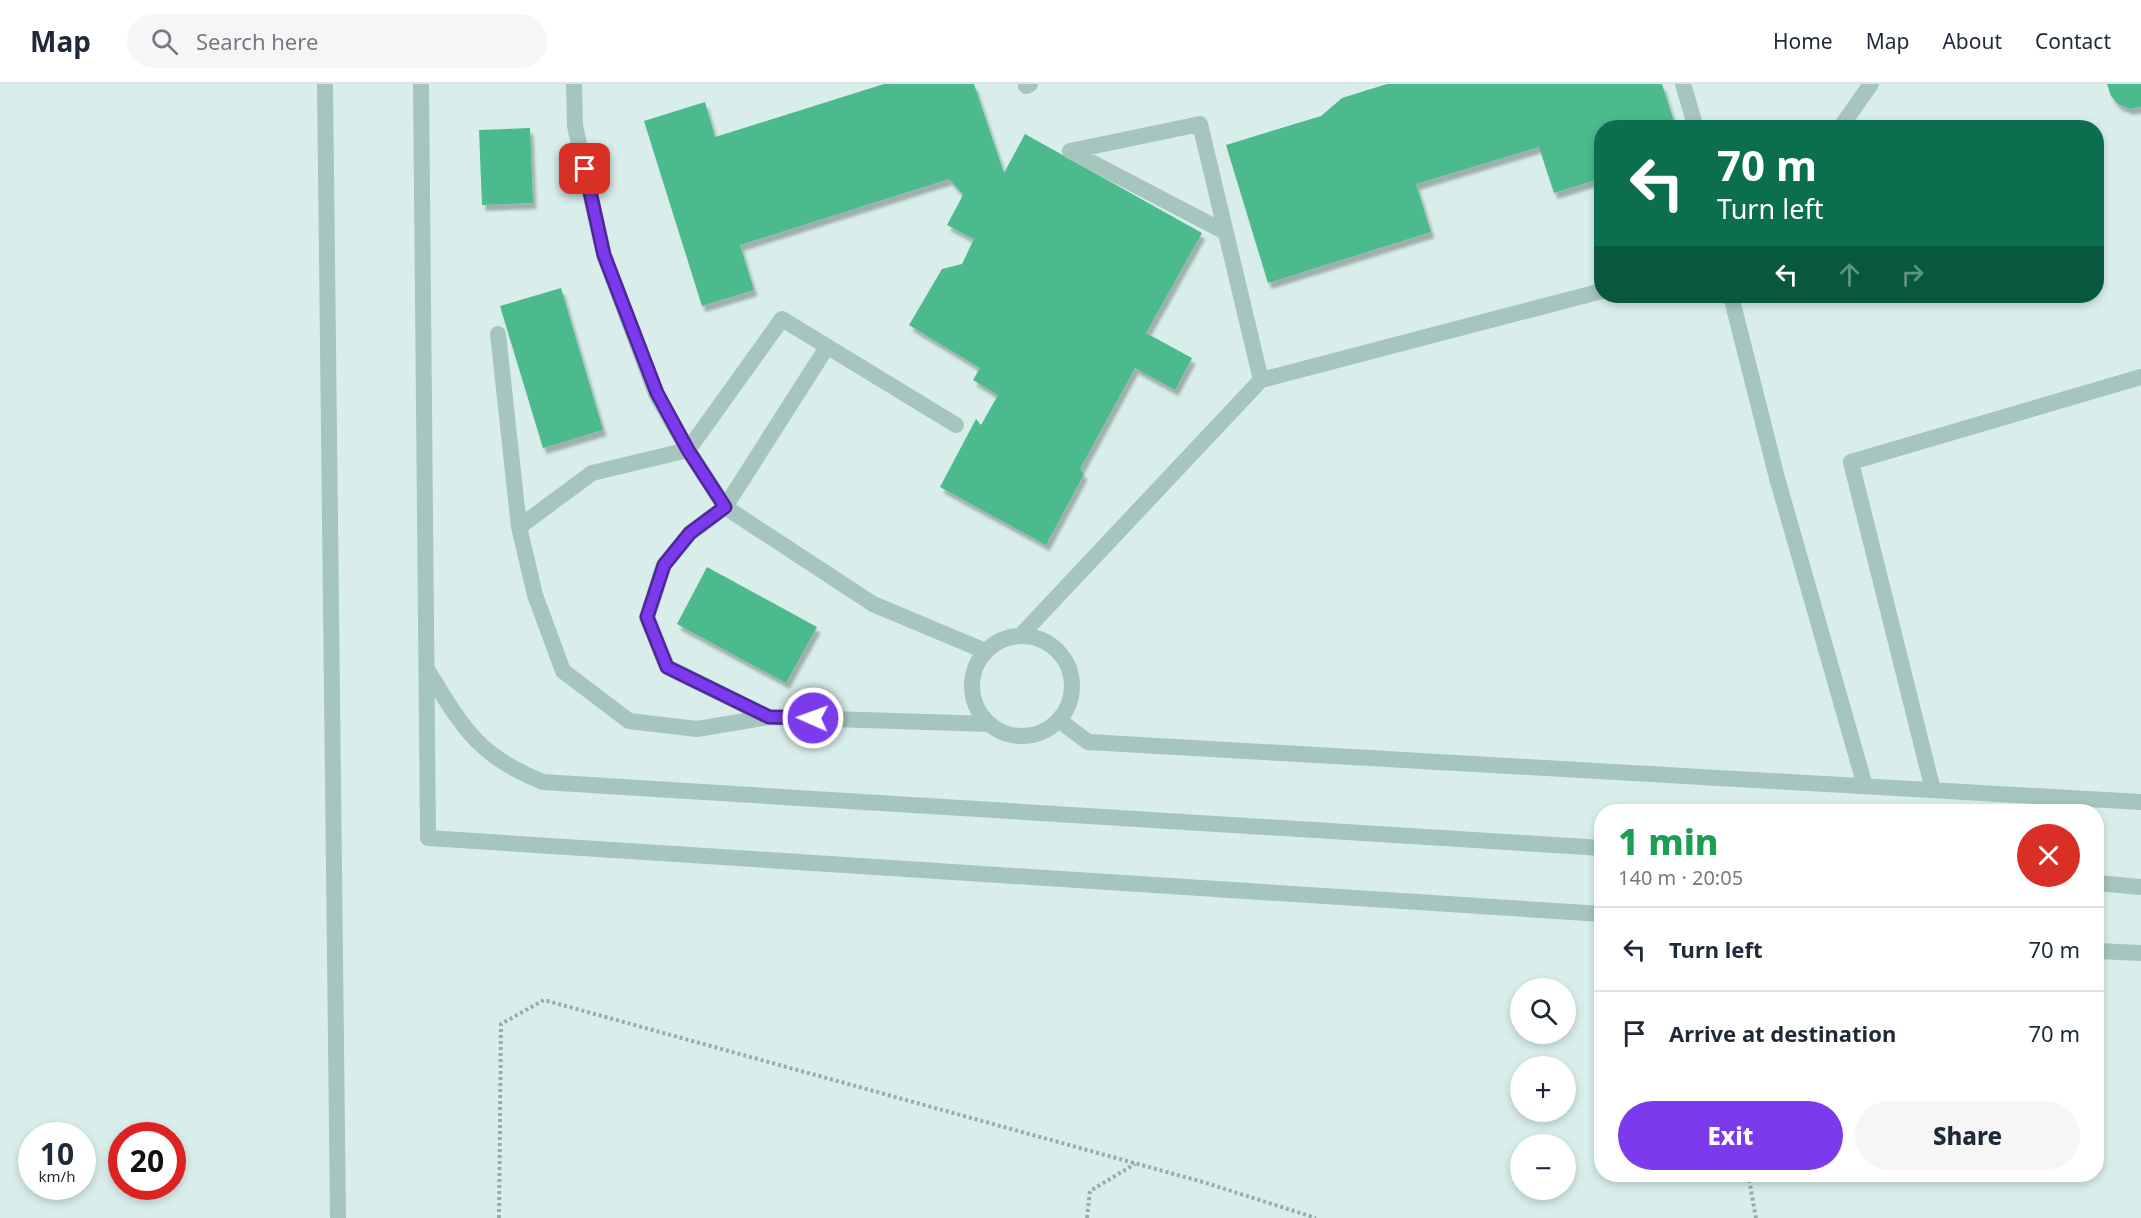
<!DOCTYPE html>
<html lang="en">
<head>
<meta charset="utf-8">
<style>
  :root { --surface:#fff; --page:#f6f6f7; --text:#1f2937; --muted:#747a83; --line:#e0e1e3; --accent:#7c3aed }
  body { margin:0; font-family:"Noto Sans",sans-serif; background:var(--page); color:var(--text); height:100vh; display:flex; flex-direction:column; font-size:22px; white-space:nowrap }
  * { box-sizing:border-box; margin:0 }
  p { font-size:20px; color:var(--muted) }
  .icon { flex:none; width:33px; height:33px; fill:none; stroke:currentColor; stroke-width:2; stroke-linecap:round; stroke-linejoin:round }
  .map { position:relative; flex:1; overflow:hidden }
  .panel { position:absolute; left:1594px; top:720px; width:510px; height:378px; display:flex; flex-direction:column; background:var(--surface); border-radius:24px; box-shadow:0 3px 9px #0003 }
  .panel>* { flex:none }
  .hud { position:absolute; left:1594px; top:36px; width:510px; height:183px; border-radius:24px; box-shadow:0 3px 9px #0003; background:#0b6e4f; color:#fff; overflow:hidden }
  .buttons { position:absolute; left:1510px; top:894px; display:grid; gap:12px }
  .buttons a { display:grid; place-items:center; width:66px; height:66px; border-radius:50%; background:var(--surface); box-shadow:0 3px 9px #0003; font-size:30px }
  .speed { position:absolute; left:18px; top:1038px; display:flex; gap:12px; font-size:30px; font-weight:700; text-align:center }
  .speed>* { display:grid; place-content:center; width:78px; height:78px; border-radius:50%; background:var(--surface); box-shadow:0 3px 9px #0003; line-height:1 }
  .speed small { font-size:15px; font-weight:400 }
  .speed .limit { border:9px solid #d22; background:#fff; color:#111 }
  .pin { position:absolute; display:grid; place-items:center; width:51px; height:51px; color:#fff; margin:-26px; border-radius:12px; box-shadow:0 3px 9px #0006 }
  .me { position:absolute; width:66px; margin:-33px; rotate:272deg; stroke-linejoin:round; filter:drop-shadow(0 0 4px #0008) }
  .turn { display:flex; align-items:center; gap:21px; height:126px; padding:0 24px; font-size:27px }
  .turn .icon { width:78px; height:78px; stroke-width:2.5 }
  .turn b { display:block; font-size:42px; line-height:51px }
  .lanes { display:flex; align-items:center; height:57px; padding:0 24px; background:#0003; justify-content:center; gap:30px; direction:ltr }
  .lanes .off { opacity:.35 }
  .round { display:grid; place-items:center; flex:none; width:63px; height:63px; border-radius:32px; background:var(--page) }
  .head { display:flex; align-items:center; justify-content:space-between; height:102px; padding:0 24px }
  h1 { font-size:36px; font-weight:800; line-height:45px; color:#1e9e55 }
  .action { display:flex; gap:12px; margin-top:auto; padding:12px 24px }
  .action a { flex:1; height:69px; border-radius:36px; background:var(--accent); color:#fff; font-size:24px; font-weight:800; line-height:69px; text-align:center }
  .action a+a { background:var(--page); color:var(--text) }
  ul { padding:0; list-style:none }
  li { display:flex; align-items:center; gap:18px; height:84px; padding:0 24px; border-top:2px solid var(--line) }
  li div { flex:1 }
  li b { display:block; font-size:22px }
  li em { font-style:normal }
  header { display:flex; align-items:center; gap:36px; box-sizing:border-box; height:84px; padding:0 30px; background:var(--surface); border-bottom:2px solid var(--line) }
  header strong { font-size:28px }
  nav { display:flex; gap:33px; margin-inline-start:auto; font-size:21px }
  .search { width:420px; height:54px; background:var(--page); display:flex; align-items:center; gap:15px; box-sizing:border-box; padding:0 21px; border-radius:33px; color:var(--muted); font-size:22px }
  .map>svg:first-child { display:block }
  .building { fill:#4bba8c; filter:url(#shadow) }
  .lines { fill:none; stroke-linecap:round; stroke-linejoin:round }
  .path { stroke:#91b0a9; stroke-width:4; stroke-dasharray:3 3; stroke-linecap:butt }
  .service { stroke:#a6c5bf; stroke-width:16 }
  .minor { stroke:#a6c5bf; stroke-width:16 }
  .route-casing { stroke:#51269a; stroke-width:15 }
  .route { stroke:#7c3aed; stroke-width:10 }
</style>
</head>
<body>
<header>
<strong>Map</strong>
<div class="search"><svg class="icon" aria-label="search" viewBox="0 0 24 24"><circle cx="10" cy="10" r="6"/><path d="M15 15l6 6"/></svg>Search here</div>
<nav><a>Home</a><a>Map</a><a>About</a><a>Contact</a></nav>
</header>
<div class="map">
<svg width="2141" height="1134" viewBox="0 0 2141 1134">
  <defs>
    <filter id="shadow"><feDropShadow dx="3.5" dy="6" stdDeviation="1.5" flood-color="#0004"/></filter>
  </defs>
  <rect width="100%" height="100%" fill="#d9eeeb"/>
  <path class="building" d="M884,0h90l30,89 21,-39 177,99 -56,100 46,25 -17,32 -40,-22 -55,101 4,5 -38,71 -106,-58 36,-68 5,6 17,-30 -25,-15 7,-12 -71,-43 33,-56 20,-5 12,-25 -27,-14 16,-30 -14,-16 -209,66 14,45 -52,16 -58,-185 61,-19 10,35z
    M1387,0h275l14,44h-74v50l-48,15 -15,-46 -123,37 15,48 -163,51 -42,-138 95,-29 21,-18z
    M2107,0h34v23l-11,2 -12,-5 -7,-8z
    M530,44l3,75 -51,2 -3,-75z
    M561,204l42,142 -60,18 -43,-142z
    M707,483l110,60 -31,56 -109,-59z"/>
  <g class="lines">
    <path class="path" d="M1748,1090l8,44
      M499,1134l2,-194 43,-24 659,182 113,36
      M1087,1134l3,-27 45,-27"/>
    <path class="service" d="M325,0l13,1134
      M574,0l1,42 29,129 52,139 32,56 94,-131 174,106
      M1027,0l-1,2 4,-2
      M1683,0l13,44
      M1840,44l31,-44
      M1225,148l-155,-81 130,-27 61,256
      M1731,212l46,182 88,308
      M498,250l21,193 73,-54 96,-23 37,57 102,-160
      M519,443l16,68 28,76 66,50 68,8 72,-12 -102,-50 -20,-50 17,-52 26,-32 35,-26 148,97 112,47
      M1021,551l240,-255 341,-89
      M972 602a50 50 0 1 1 100 0a50 50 0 1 1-100 0Z
      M769,633l220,7
      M1060,637l28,21 1053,60
      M1933,706l-82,-328 290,-85"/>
    <path class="minor" d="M421,0l7,754 1174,76
      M428,587c35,57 50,85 115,111l1059,66
      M2097,799l44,4
      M2097,867l44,2"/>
  </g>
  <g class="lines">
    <g class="route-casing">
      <path id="route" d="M585,85l19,86 53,138 31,57 37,57 -35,26 -26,32 -17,52 20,50 102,50 44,1"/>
    </g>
    <use href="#route" class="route"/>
  </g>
</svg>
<div class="buttons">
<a><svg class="icon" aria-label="search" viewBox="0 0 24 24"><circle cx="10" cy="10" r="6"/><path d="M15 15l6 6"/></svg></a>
<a>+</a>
<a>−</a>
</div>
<div class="speed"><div>10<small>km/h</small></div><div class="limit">20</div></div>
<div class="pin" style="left:585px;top:85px;background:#d93025"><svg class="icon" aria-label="arrive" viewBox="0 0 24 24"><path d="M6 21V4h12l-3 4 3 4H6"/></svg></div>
<svg class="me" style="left:813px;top:634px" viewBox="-20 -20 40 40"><circle r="17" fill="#7c3aed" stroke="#fff" stroke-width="3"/><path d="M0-11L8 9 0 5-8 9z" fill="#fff"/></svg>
<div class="hud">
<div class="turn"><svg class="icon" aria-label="left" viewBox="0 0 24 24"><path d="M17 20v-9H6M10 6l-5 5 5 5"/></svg><div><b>70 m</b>Turn left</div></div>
<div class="lanes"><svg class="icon" aria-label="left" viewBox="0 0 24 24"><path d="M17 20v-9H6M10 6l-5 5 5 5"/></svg><svg class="icon off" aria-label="ahead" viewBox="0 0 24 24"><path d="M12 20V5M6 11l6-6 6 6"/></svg><svg class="icon off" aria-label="right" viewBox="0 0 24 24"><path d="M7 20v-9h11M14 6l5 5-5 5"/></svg></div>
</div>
<section class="panel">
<div class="head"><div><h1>1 min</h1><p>140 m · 20:05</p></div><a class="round" style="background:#d93025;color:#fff"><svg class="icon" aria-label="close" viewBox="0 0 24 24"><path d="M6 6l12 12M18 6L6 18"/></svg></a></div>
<ul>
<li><svg class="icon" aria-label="left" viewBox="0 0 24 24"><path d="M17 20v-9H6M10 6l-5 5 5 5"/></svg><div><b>Turn left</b></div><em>70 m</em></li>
<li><svg class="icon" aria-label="arrive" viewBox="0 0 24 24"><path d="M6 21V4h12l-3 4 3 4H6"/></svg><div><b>Arrive at destination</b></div><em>70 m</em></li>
</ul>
<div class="action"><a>Exit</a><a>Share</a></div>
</section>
</div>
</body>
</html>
